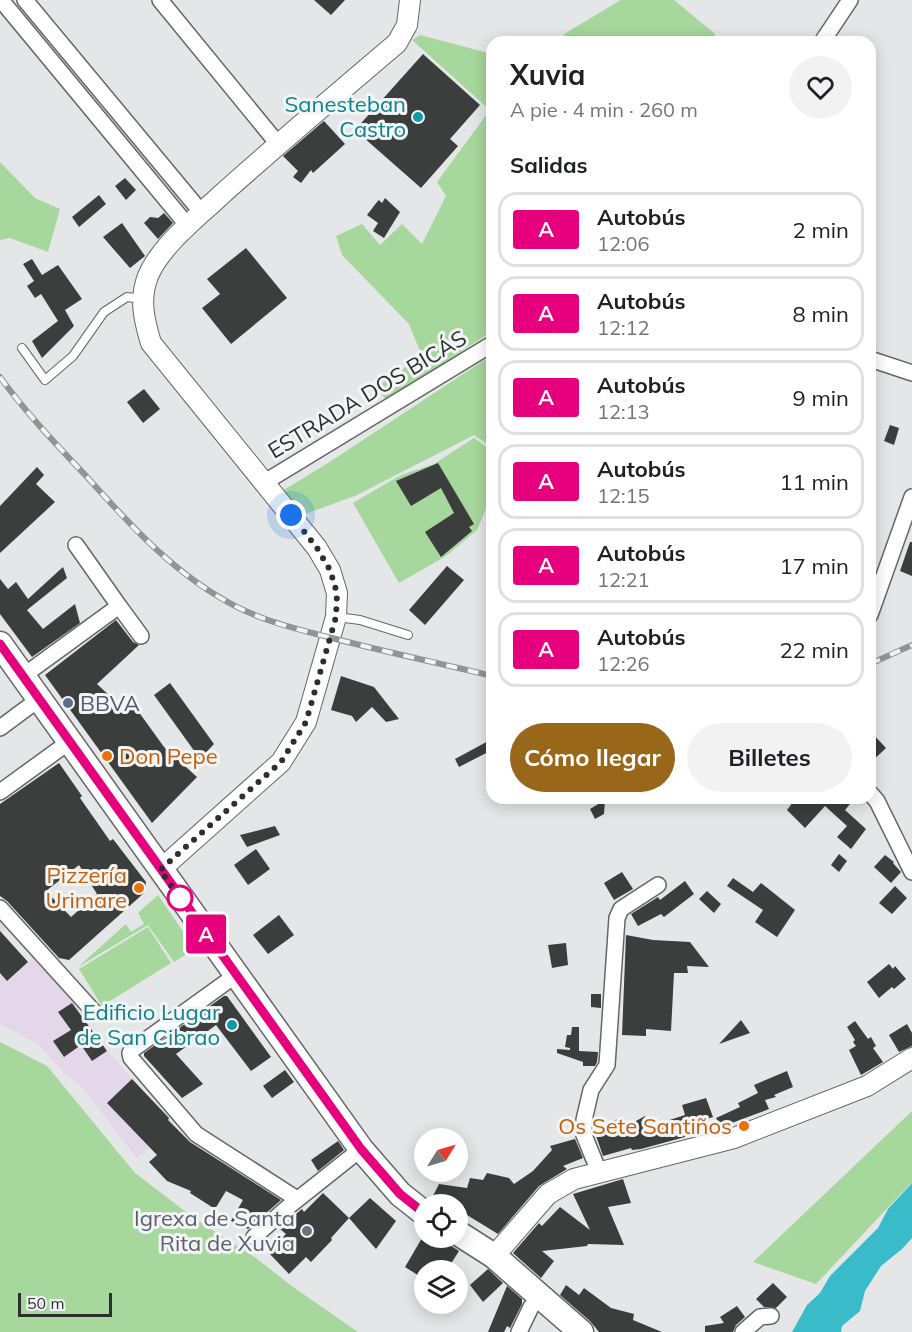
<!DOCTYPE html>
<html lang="es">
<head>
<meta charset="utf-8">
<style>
	:root { --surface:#fff; --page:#f2f2f2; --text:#202124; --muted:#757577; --line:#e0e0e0; --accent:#986719 }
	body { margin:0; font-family:Mulish,sans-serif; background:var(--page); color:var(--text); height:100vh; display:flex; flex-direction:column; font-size:22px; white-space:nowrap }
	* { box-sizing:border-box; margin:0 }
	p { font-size:20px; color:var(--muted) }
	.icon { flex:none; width:33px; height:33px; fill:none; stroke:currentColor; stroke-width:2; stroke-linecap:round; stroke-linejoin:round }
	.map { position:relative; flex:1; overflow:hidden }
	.details { position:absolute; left:486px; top:36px; width:390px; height:768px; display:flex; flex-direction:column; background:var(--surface); border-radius:18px; box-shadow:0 3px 15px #0003 }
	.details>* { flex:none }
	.badge { padding:0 12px; border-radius:4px; font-size:21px; line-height:39px }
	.needle { width:39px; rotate:53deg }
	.controls { position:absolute; left:414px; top:1128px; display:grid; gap:12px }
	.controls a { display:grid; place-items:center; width:54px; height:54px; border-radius:50%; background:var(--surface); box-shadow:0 3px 15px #0003; font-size:30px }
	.scale { position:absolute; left:18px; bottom:15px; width:94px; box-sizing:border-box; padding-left:6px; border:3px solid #2d2e2e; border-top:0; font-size:16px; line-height:21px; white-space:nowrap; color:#2d2e2e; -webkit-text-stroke:4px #f3f4f5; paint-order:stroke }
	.you { position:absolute; width:30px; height:30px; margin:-15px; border:4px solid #fff; border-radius:50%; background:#1a73e8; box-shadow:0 0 0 9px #1a73e833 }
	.map>.badge { position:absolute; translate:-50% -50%; box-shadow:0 0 0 3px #fff }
	h2 { padding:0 24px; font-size:22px; line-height:54px }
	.round { display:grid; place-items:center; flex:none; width:63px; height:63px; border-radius:32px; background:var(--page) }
	.head { display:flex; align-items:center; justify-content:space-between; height:102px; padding:0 24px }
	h1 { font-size:28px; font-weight:700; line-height:45px }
	.button { display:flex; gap:12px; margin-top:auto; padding:12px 24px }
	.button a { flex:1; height:69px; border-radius:36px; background:var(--accent); color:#fff; font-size:24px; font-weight:700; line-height:69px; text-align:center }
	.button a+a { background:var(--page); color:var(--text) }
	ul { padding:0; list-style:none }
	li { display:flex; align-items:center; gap:18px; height:75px; margin:0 12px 9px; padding:0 12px; border:3px solid var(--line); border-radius:18px }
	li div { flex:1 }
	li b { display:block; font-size:22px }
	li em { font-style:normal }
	li .badge { min-width:66px; font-weight:700; text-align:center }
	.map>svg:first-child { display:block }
</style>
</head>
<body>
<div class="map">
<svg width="912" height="1332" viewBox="0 0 912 1332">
	<rect width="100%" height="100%" fill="#e5e6e7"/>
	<path fill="#e5d7ea" d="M0,920L7,927L2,933L28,962L33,957L73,1002L107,1051L174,1124L137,1158L81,1086L66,1075L38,1044L0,1024Z"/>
	<g fill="#a6d79c">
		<path d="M621,0H674L715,34L714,42H565L564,34Z"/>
		<path d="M420,35L492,54V331L387,401L376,387L422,356L409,324L342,255L336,236L362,224L380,245L402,224L422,244L446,196L437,182L490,110L412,40Z"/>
		<path d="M0,162L35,198L60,209L48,252L10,238L0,240Z"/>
		<path d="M492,355V447L474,435L355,496L302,515L282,491L325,465Z"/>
		<path d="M474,438L492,451V494L477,530L446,556L399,583L353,503L401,475L434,464Z"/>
		<path d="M158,895L195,949L174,962L148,925L78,967L126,924L131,932L144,924L138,913Z"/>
		<path d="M148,927L171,963L102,1006L79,969Z"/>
		<path d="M0,1042L47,1066L135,1173L194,1218L256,1258L293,1287L358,1332H0Z"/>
		<path d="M912,1111V1182L816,1284L753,1262Z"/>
	</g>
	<path fill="#3abbca" d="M912,1183V1238L902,1249L881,1266L865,1291L860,1311L842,1326L841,1332H792L807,1305L820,1293L830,1276L878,1228L888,1209Z"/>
	<g fill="#3c3d3d" fill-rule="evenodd">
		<path d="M314,0H345L331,15Z"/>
		<path d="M423,54L480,105L450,139L458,146L421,188L355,130Z"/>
		<path d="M324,121L345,144L313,173L311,170L301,183L293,177L298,171L283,156Z"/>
		<path d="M125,178L136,190L126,200L115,186Z"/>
		<path d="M99,195L106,204L79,227L72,217Z"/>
		<path d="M385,198L400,212L384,238L373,231L378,223L367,215L377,202L379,200L382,203Z"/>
		<path d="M164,213L173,223L158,239L144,223L150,217L158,218Z"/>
		<path d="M122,223L145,256L130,268L103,237Z"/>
		<path d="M246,248L287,298L231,344L202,308L220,294L207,279Z"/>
		<path d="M32,259L42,275L58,265L82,299L65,310L74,326L42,358L32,341L58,321L41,294L35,298L27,286L34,281L23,264Z"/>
		<path d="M144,389L160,409L143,423L127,402Z"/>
		<path d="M890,425L899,428L894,445L884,441Z"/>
		<path d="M438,463L474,524L469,527L472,531L441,557L425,532L454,513L441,488L411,506L396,481Z"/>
		<path d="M37,467L44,475L36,484L55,502L0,553V506Z"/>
		<path d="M910,542H912V576L900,571Z"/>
		<path d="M447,566L464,580L425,625L409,610Z"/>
		<path d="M63,567L67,578L27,610L43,629L75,604L80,623L32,657L0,614V579L8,589L16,582L28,599Z"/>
		<path d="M116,620L133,642L139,645L97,684L127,712L133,704L164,747L197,777L152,823L45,675Z"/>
		<path d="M341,676L374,687L399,719L386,722L372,707L356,722L352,716L331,710Z"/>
		<path d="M170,683L214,744L200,759L154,695Z"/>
		<path d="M870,731L886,748L870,763Z"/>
		<path d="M492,739V750L459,767L455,759Z"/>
		<path d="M59,763L82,796L80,798L110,841L113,839L146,882L144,893L69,960L59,958L7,901L0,896V804ZM79,865L97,894L71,917L46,891Z"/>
		<path d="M796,798H855L845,810L866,829L851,849L837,837L847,826L825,806L805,828L787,810Z"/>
		<path d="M605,800L604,814L595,819L590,809Z"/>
		<path d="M275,826L280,835L247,847L240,835Z"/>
		<path d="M256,849L270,869L248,885L234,865Z"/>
		<path d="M839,854L847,861L839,872L831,865Z"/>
		<path d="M885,855L894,862L893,863L901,872L891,883L874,867Z"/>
		<path d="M622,872L633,889L614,900L604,883Z"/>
		<path d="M733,878L753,892L761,883L795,910L777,937L755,922L763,910L727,886Z"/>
		<path d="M685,881L694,894L664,917L661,914L638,926L631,914L658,897L660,900Z"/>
		<path d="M895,886L907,898L892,914L879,903Z"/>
		<path d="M707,891L721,904L714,913L699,899Z"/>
		<path d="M279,915L294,935L268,954L253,935Z"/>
		<path d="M0,931L28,962L7,981L0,973Z"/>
		<path d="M626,935L653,940L690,942L709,967L687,966L688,973H674L671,1031L646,1029V1036L622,1035Z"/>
		<path d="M566,943L568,965L552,968L548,945Z"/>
		<path d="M889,964L893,969L895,966L906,979L894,989L892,987L879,998L867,982Z"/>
		<path d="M591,994H601V1008L591,1007Z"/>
		<path d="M224,996H227L271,1057L251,1071L216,1025L176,1054L203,1084L182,1098L144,1056V1053Z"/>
		<path d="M72,1003L107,1051L92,1061L81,1045L64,1057L53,1041L71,1030L58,1012Z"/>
		<path d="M741,1020L750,1033L719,1044Z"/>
		<path d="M855,1021L868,1039L871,1037L876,1046L873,1048L883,1062L861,1075L849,1050L856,1046L853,1042L855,1040L847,1027Z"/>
		<path d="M907,1024L912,1033V1046L899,1052L889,1035Z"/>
		<path d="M572,1027H579V1051L598,1052L597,1062L595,1066H583V1062L557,1053V1049L570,1050V1048L565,1047L567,1035H571Z"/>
		<path d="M285,1070L294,1082L272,1098L263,1086Z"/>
		<path d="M787,1071L793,1087L774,1095L776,1097L765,1100L769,1109L721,1127L716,1118L740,1107L738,1103L758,1093L754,1085Z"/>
		<path d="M132,1079L169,1118L168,1120L190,1142L281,1200L248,1229L231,1221L243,1200L226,1191L215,1209L190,1193L191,1191L167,1181L149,1162L157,1155L107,1103Z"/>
		<path d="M706,1098L713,1117L682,1127L685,1137L641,1149L632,1150L631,1148L603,1156L594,1130L618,1119L620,1125L636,1121L645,1116L648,1127L685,1115L682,1105Z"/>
		<path d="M575,1139L583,1158L563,1166L567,1169L539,1186L498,1234L467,1215L464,1220L458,1219V1204H435L431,1200L439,1184L467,1188L470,1178L483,1180L487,1173L509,1178L514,1184L533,1171L552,1150L550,1146Z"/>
		<path d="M338,1141L344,1150L318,1171L311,1160Z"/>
		<path d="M623,1179L631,1203L608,1207L624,1245L588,1244L587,1246L542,1251L554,1261L541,1278L513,1253L539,1223L542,1226L560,1207L590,1230L573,1194Z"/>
		<path d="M323,1193L349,1218L331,1238L332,1240L311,1262L306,1257L289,1274L268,1252L286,1234L279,1228L302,1209L304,1212Z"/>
		<path d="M370,1198L396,1221L376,1249L349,1218Z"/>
		<path d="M422,1238H439L459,1251L447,1270H424V1279L405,1267Z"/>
		<path d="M488,1269L503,1283L483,1302L470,1285Z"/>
		<path d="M773,1283L787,1297L776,1308L764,1307L756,1299Z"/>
		<path d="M566,1285L579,1295L584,1288L611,1308L634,1314L633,1320L662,1332H599L590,1321L560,1295Z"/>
		<path d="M507,1286L522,1299V1304L510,1328L507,1326L504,1332H488Z"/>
		<path d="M737,1306L745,1317L736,1325L733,1332H705V1326L724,1323L720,1317Z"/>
	</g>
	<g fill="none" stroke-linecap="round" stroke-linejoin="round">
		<g stroke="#656667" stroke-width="10">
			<g id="service">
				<path d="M22,348L45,380L73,356L104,312L127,297L142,299"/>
				<path d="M337,617L360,620L408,635"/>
			</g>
		</g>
		<g stroke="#656667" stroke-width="18">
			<g id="minor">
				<path d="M1,0L188,226"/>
				<path d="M25,0L202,213"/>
				<path d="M160,0L278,144"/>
				<path d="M822,42L850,0"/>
				<path d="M870,359L912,373"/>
				<path d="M265,482L492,344"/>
				<path d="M119,606L141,636"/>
				<path d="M870,615L912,497"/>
				<path d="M23,676L119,606L76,545"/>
				<path d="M0,728L39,699"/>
				<path d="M0,792L69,742"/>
				<path d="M870,793L877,801L912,872"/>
				<path d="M0,908L95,1013"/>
				<path d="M236,975L132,1050L130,1053L131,1058L196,1134L297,1199"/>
				<path d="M599,1172L584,1135V1120L591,1090L607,1065L617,918L621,909L658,885"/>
				<path d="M254,1237L288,1207L361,1149"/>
				<path d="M519,1332L531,1307L540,1297"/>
				<path d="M743,1332L760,1317L771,1316"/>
			</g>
		</g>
		<g stroke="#656667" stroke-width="22">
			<g id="tertiary">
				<path d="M160,870L281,762L306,722L336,617L337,593L330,570L317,548L151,343C144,320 139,299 148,276C161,245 197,218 221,195C279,143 338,93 397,43L407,25L410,0"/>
				<path d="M494,1256L548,1194L574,1179L734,1138L867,1086L912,1058"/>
			</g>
		</g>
		<g stroke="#656667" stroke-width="27">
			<g id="primary">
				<path d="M0,644L361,1149L400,1194L424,1213"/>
				<path d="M458,1233L494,1256L581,1332"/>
			</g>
		</g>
		<use href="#service" stroke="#fff" stroke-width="8"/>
		<use href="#minor" stroke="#fff" stroke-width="15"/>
		<use href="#tertiary" stroke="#fff" stroke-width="20"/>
		<use href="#primary" stroke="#fff" stroke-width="24"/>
		<g stroke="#929393" stroke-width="6">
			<g id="rail">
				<path d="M0,377C26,413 57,445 87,477C132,527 176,576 237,607C267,622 300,630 332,638C385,652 439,663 492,676"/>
				<path d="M870,664L912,645"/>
			</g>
		</g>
		<use href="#rail" stroke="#f3f4f5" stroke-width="4" stroke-dasharray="11" stroke-linecap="butt"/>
	</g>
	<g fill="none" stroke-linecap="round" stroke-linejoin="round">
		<g stroke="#fff" stroke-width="14">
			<path id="line" d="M0,644L361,1149L400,1194L424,1213"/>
		</g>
		<use href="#line" stroke="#e6007e" stroke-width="9"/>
		<path stroke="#2d2e2e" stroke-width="6" stroke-dasharray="0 10.8" d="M180,898L185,905L160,870L281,762L306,722L336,617L337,593L330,570L317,548L291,515"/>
	</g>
	<g fill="#0f9aa8" stroke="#f3f4f5" stroke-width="2">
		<circle cx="418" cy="117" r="6"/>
		<circle cx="232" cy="1025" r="6"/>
	</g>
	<circle fill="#5c6f8a" stroke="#f3f4f5" stroke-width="2" cx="68" cy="703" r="6"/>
	<g fill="#e8710a" stroke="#f3f4f5" stroke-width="2">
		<circle cx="107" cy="756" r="6"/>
		<circle cx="139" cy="888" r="6"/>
		<circle cx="744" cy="1126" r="6"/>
	</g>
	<circle fill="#fff" stroke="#e6007e" stroke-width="3" cx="180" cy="898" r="12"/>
	<circle fill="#6b7280" stroke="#f3f4f5" stroke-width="2" cx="307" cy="1231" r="6"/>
	<g text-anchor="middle" stroke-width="6" stroke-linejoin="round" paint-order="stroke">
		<g font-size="22" fill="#0d838f" stroke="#f3f4f5" text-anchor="end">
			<text x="406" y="112">Sanesteban<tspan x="406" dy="25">Castro</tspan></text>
			<text x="220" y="1020">Edificio Lugar<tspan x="220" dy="25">de San Cibrao</tspan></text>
		</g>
		<g font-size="22" fill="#2d2e2e" stroke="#f3f4f5">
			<text transform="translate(367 394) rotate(-31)" y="8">ESTRADA DOS BICÁS</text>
		</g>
		<g font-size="22" fill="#4e5e75" stroke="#f3f4f5" text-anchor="start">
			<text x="80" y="711">BBVA</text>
		</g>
		<g font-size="22" fill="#c56008" stroke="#f3f4f5" text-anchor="end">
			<text x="119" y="764" text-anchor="start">Don Pepe</text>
			<text x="127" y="883">Pizzería<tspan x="127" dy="25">Urimare</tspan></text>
			<text x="732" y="1134">Os Sete Santiños</text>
		</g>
		<g font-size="22" fill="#5b616d" stroke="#f3f4f5" text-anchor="end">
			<text x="295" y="1226">Igrexa de Santa<tspan x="295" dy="25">Rita de Xuvia</tspan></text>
		</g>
	</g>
</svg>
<div class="controls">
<a><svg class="needle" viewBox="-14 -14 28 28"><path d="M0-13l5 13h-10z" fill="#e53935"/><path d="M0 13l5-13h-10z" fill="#757577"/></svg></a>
<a><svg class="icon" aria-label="locate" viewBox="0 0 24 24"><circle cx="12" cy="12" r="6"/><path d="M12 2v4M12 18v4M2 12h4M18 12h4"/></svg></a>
<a><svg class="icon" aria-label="layers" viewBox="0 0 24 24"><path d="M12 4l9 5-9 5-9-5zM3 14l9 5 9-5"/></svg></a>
</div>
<div class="scale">50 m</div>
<div class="you" style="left:291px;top:515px"></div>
<b class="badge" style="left:206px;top:934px;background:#e6007e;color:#fff">A</b>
<section class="details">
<div class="head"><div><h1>Xuvia</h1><p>A pie · 4 min · 260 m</p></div><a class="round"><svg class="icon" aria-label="heart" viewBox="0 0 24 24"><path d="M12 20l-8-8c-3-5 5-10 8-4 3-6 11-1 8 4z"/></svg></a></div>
<h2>Salidas</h2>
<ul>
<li><span class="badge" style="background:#e6007e;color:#fff">A</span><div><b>Autobús</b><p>12:06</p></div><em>2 min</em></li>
<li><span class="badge" style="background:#e6007e;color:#fff">A</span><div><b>Autobús</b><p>12:12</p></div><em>8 min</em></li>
<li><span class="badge" style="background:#e6007e;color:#fff">A</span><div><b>Autobús</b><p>12:13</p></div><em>9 min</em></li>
<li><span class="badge" style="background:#e6007e;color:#fff">A</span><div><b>Autobús</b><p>12:15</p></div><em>11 min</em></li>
<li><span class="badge" style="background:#e6007e;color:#fff">A</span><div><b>Autobús</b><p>12:21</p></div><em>17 min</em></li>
<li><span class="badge" style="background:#e6007e;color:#fff">A</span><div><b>Autobús</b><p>12:26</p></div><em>22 min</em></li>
</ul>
<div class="button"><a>Cómo llegar</a><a>Billetes</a></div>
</section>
</div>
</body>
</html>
